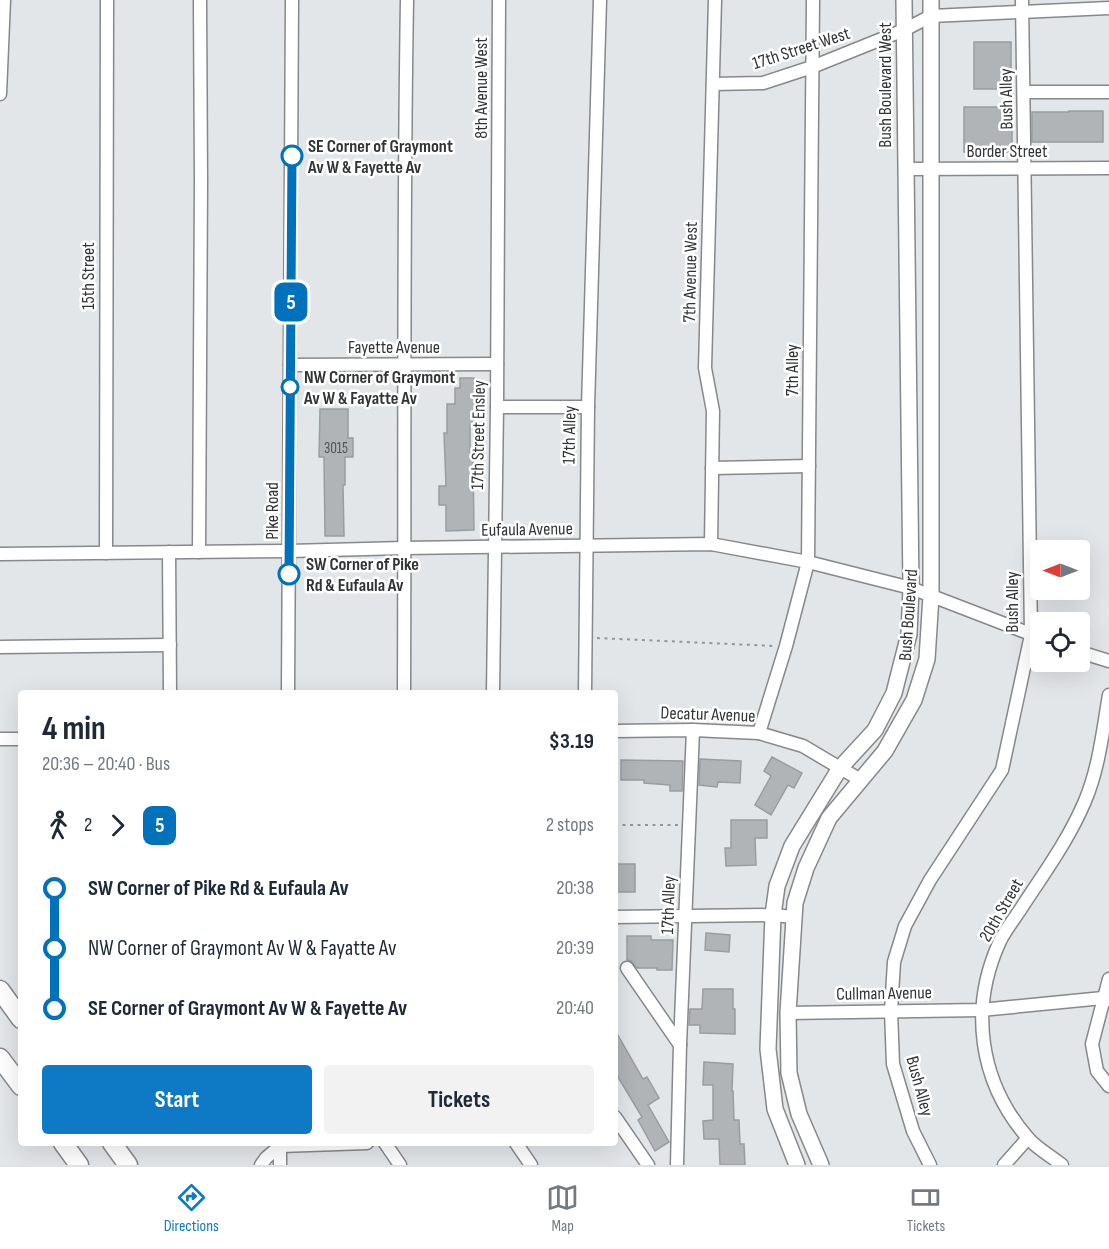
<!DOCTYPE html>
<html lang="en">
<head>
<meta charset="utf-8">
<style>
	:root { --surface:#fff; --page:#f2f2f3; --text:#1f2937; --muted:#747a83; --line:#e0e1e3; --accent:#0e79c4 }
	body { margin:0; font-family:"Sofia Sans Condensed",sans-serif; background:var(--page); color:var(--text); height:100vh; display:flex; flex-direction:column; font-size:22px; white-space:nowrap }
	* { box-sizing:border-box; margin:0 }
	p { font-size:20px; color:var(--muted) }
	.icon { flex:none; width:33px; height:33px; fill:none; stroke:currentColor; stroke-width:2; stroke-linecap:round; stroke-linejoin:round }
	.map { position:relative; flex:1; overflow:hidden }
	.details { position:absolute; left:18px; top:690px; width:600px; height:456px; display:flex; flex-direction:column; background:var(--surface); border-radius:6px; box-shadow:0 6px 24px #0002 }
	.details>* { flex:none }
	.badge { padding:0 12px; border-radius:9px; font-size:21px; line-height:39px }
	.needle { width:39px; rotate:270deg }
	.buttons { position:absolute; left:1030px; top:540px; display:grid; gap:12px }
	.buttons a { display:grid; place-items:center; width:60px; height:60px; border-radius:6px; background:var(--surface); box-shadow:0 6px 24px #0002; font-size:30px }
	.map>.badge { position:absolute; translate:-50% -50%; box-shadow:0 0 0 3px #fff }
	.legs { display:flex; align-items:center; gap:9px; height:66px; padding:0 24px; font-size:20px }
	.legs p { margin-inline-start:auto }
	.head { display:flex; align-items:center; justify-content:space-between; height:102px; padding:0 24px }
	h1 { font-size:33px; font-weight:700; line-height:45px }
	.primary-button { display:flex; gap:12px; margin-top:auto; padding:12px 24px }
	.primary-button a { flex:1; height:69px; border-radius:6px; background:var(--accent); color:#fff; font-size:24px; font-weight:700; line-height:69px; text-align:center }
	.primary-button a+a { background:var(--page); color:var(--text) }
	ul { padding:0 24px; list-style:none }
	li { display:flex; align-items:center; gap:21px; height:60px; font-size:22px }
	li i { display:grid; place-items:center; width:9px; height:100%; margin:0 8px; background:currentColor }
	li i::after { content:''; width:15px; height:15px; margin:-8px; border:4px solid; border-radius:50%; background:var(--surface) }
	li p { margin-inline-start:auto }
	li:first-child i { background:linear-gradient(#0000 50%,currentColor 0) }
	li:last-child i { background:linear-gradient(currentColor 50%,#0000 0) }
	.tabs { display:flex; justify-content:space-around; align-items:center; height:84px; border-top:2px solid var(--line); background:var(--surface); font-size:16px; color:var(--muted) }
	.tabs a { display:grid; justify-items:center; gap:3px }
	.tabs .active { color:var(--accent) }
	.map>svg:first-child { display:block }
</style>
</head>
<body>
<div class="map">
<svg width="1109" height="1165" viewBox="0 0 1109 1165">
	<rect width="100%" height="100%" fill="#e3e6e8"/>
	<g fill="#b1b4b7" stroke="#9a9da0" stroke-width="1.5">
		<rect x="974" y="42" width="37" height="47"/>
		<rect x="964" y="107" width="48" height="45"/>
		<path d="M1069,111H1103V142H1032V112H1069Z"/>
		<path d="M460,378H474L475,425H470V460H473L474,530L446,531V505H439V486H446L444,433H447V404H455V388H460Z"/>
		<path d="M320,409H348V438H353V457H345V485H343L344,536H325L324,457H319Z"/>
		<path d="M772,757L802,773L794,788L788,785L771,815L755,805L771,776L764,771Z"/>
		<path d="M700,759L741,761L740,783L718,782L717,787L699,785Z"/>
		<path d="M621,760L683,761L682,791H670V785L644,783V780H621Z"/>
		<path d="M731,820H767V838H755L756,865L726,866L725,848H731Z"/>
		<rect x="615" y="864" width="20" height="28"/>
		<path d="M706,933L730,935L729,952L705,950Z"/>
		<path d="M627,936H651V940H673L672,970H657V968H637L631,961L627,960Z"/>
		<path d="M703,989H733V1009H735V1034L700,1033V1025H689L690,1009H702Z"/>
		<path d="M615,1030L643,1079L647,1077L659,1098L648,1105L669,1142L655,1151L638,1120L642,1117L615,1072Z"/>
		<path d="M704,1062L733,1064L732,1091H733L734,1120H739L740,1144H744L745,1165H720L719,1139H704L703,1121L713,1120V1085H703Z"/>
	</g>
	<g fill="none" stroke-linecap="round" stroke-linejoin="round">
		<g stroke="#86888b" stroke-width="15">
			<g id="minor">
				<path d="M713,84L763,83L812,67L904,30L931,16L1109,8"/>
				<path d="M1024,92H1109"/>
				<path d="M0,94L4,0"/>
				<path d="M905,169L1109,168"/>
				<path d="M290,365L497,364"/>
				<path d="M497,407H588"/>
				<path d="M712,468L809,466"/>
				<path d="M711,544L713,411L705,368L715,0"/>
				<path d="M169,552L170,693"/>
				<path d="M199,552L201,181L200,0"/>
				<path d="M106,553L107,0"/>
				<path d="M0,554L289,551L404,548L711,544L808,562L911,588L1041,638"/>
				<path d="M0,647L170,645"/>
				<path d="M1080,652L1109,661"/>
				<path d="M288,693L292,0"/>
				<path d="M404,693C405,462 403,231 407,0"/>
				<path d="M493,693L497,407L499,0"/>
				<path d="M585,693L588,407L600,0"/>
				<path d="M615,731L693,730L759,733L803,746L840,768L861,780"/>
				<path d="M759,733L786,646L808,562L813,0"/>
				<path d="M0,739H21"/>
				<path d="M615,917L773,915L794,917"/>
				<path d="M627,968L680,1045L677,1165"/>
				<path d="M1109,979L1092,1044L1097,1071L1109,1086"/>
				<path d="M788,1013L981,1010L1103,998L1109,1000"/>
				<path d="M680,1045L693,730"/>
				<path d="M615,1117L648,1165"/>
				<path d="M385,1143L400,1165"/>
				<path d="M516,1143L531,1165"/>
				<path d="M261,1165L266,1158L280,1146L367,1143"/>
				<path d="M280,1165V1143"/>
				<path d="M930,1165L913,1131L893,1064L891,1011L894,962L905,926L930,880L1002,770L1031,635L1022,0"/>
				<path d="M1004,1165L1028,1138"/>
				<path d="M1062,1165C1051,1156 1036,1148 1027,1137C979,1081 969,1008 1000,941C1006,929 1015,918 1022,907C1045,872 1069,839 1085,801C1099,768 1103,730 1109,695"/>
			</g>
		</g>
		<g stroke="#86888b" stroke-width="18">
			<g id="major">
				<path d="M797,1165L775,1109L768,1049L773,915L777,886L792,846L840,768L875,730L894,693L909,634L911,588L904,0"/>
				<path d="M821,1165L799,1114L789,1073L788,1013L795,903L806,868L829,818L885,751L914,700L927,659L931,596V0"/>
			</g>
		</g>
		<g stroke="#86888b" stroke-width="21">
			<g id="highway">
				<path d="M0,990L21,1019"/>
				<path d="M0,1058L21,1086"/>
				<path d="M63,1143L79,1165"/>
				<path d="M112,1143L128,1165"/>
			</g>
		</g>
		<g stroke="#939697" stroke-width="2" stroke-dasharray="3 4.5" stroke-linecap="butt">
			<path d="M597,638L775,646"/>
			<path d="M615,825H678"/>
		</g>
		<use href="#minor" stroke="#fff" stroke-width="12"/>
		<use href="#major" stroke="#fff" stroke-width="15"/>
		<use href="#highway" stroke="#fff" stroke-width="18"/>
	</g>
	<g fill="none" stroke-linecap="round" stroke-linejoin="round">
		<g stroke="#fff" stroke-width="14">
			<path id="line-1" d="M289,574L292,156"/>
		</g>
		<use href="#line-1" stroke="#0072bc" stroke-width="9"/>
	</g>
	<g fill="#fff" stroke="#0072bc" stroke-width="3">
		<circle cx="292" cy="156" r="10"/>
		<circle cx="290" cy="387" r="8"/>
		<circle cx="289" cy="574" r="10"/>
	</g>
	<g text-anchor="middle" stroke-width="5" stroke-linejoin="round" paint-order="stroke">
		<g font-size="15" fill="#525456">
			<text x="336" y="453">3015</text>
		</g>
		<g font-size="18" fill="#333435" stroke="#fff">
			<text transform="translate(801 48) rotate(-18)" y="6">17th Street West</text>
			<text transform="translate(885 85) rotate(-90)" y="6">Bush Boulevard West</text>
			<text transform="translate(481 88) rotate(-90)" y="6">8th Avenue West</text>
			<text transform="translate(1006 99) rotate(-91)" y="6">Bush Alley</text>
			<text x="1007" y="157">Border Street</text>
			<text transform="translate(690 272) rotate(-89)" y="6">7th Avenue West</text>
			<text transform="translate(88 276) rotate(-90)" y="6">15th Street</text>
			<text x="394" y="353">Fayette Avenue</text>
			<text transform="translate(792 370) rotate(-90)" y="6">7th Alley</text>
			<text transform="translate(478 435) rotate(-89)" y="6">17th Street Ensley</text>
			<text transform="translate(569 435) rotate(-89)" y="6">17th Alley</text>
			<text transform="translate(272 511) rotate(-90)" y="6">Pike Road</text>
			<text transform="translate(527 529) rotate(-1)" y="6">Eufaula Avenue</text>
			<text transform="translate(1012 602) rotate(-90)" y="6">Bush Alley</text>
			<text transform="translate(908 615) rotate(-86)" y="6">Bush Boulevard</text>
			<text transform="translate(708 714) rotate(2)" y="6">Decatur Avenue</text>
			<text transform="translate(668 905) rotate(-88)" y="6">17th Alley</text>
			<text transform="translate(1001 910) rotate(-60)" y="6">20th Street</text>
			<text transform="translate(884 993) rotate(-1)" y="6">Cullman Avenue</text>
			<text transform="translate(920 1086) rotate(75)" y="6">Bush Alley</text>
		</g>
		<g font-size="18" font-weight="bold" fill="#333435" stroke="#fff" text-anchor="start">
			<text x="308" y="152">SE Corner of Graymont<tspan x="308" dy="21">Av W &amp; Fayette Av</tspan></text>
			<text x="304" y="383">NW Corner of Graymont<tspan x="304" dy="21">Av W &amp; Fayatte Av</tspan></text>
			<text x="306" y="570">SW Corner of Pike<tspan x="306" dy="21">Rd &amp; Eufaula Av</tspan></text>
		</g>
	</g>
</svg>
<div class="buttons">
<a><svg class="needle" viewBox="-14 -14 28 28"><path d="M0-13l5 13h-10z" fill="#e53935"/><path d="M0 13l5-13h-10z" fill="#747a83"/></svg></a>
<a><svg class="icon" aria-label="locate" viewBox="0 0 24 24"><circle cx="12" cy="12" r="6"/><path d="M12 2v4M12 18v4M2 12h4M18 12h4"/></svg></a>
</div>
<b class="badge" style="left:291px;top:302px;background:#0072bc;color:#fff">5</b>
<section class="details">
<div class="head"><div><h1>4 min</h1><p>20:36 – 20:40 · Bus</p></div><b>$3.19</b></div>
<div class="legs"><svg class="icon" aria-label="walk" viewBox="0 0 24 24"><circle cx="13" cy="4" r="2"/><path d="M13 8l-2 6 4 7M11 14l-3 7M7 12l3-4h3l4 4"/></svg>2<svg class="icon" aria-label="forward" viewBox="0 0 24 24"><path d="M9 5l7 7-7 7"/></svg><b class="badge" style="background:#0072bc;color:#fff">5</b><p>2 stops</p></div>
<ul>
<li><i style="color:#0072bc"></i><b>SW Corner of Pike Rd &amp; Eufaula Av</b><p>20:38</p></li>
<li><i style="color:#0072bc"></i><span>NW Corner of Graymont Av W &amp; Fayatte Av</span><p>20:39</p></li>
<li><i style="color:#0072bc"></i><b>SE Corner of Graymont Av W &amp; Fayette Av</b><p>20:40</p></li>
</ul>
<div class="primary-button"><a>Start</a><a>Tickets</a></div>
</section>
</div>
<nav class="tabs">
<a class="active"><svg class="icon" aria-label="directions" viewBox="0 0 24 24"><path d="M12 3l9 9-9 9-9-9zM9 14v-3h6M13 9l2 2-2 2"/></svg>Directions</a>
<a><svg class="icon" aria-label="map" viewBox="0 0 24 24"><path d="M3 6l6-2 6 2 6-2v14l-6 2-6-2-6 2zM9 4v14M15 6v14"/></svg>Map</a>
<a><svg class="icon" aria-label="tickets" viewBox="0 0 24 24"><path d="M3 7h18v10H3zM15 7v10"/></svg>Tickets</a>
</nav>
</body>
</html>
